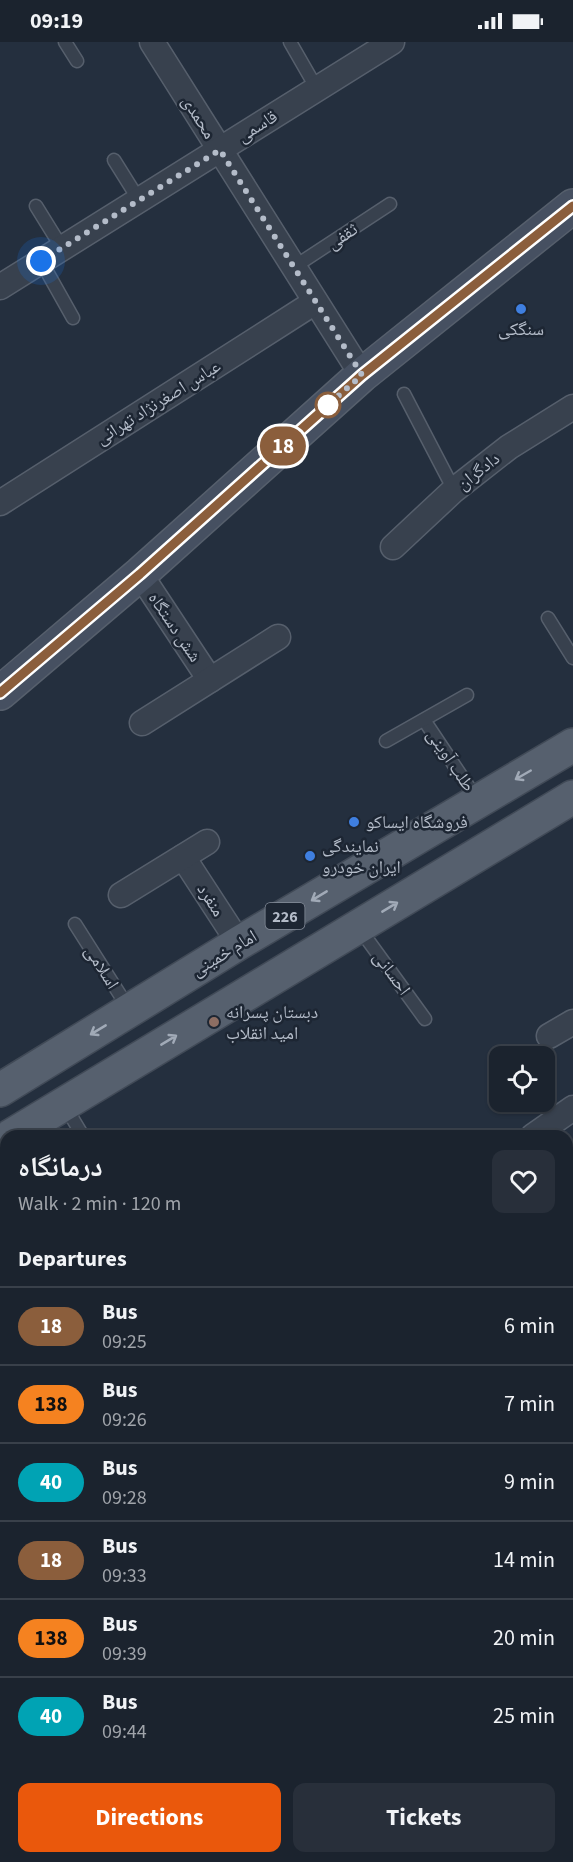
<!DOCTYPE html>
<html lang="en">
<head>
<meta charset="utf-8">
<style>
	:root { --surface:#1b232e; --page:#282f3a; --text:#f1f3f6; --muted:#a0a4aa; --line:#39404a; --accent:#ea580c }
	body { margin:0; font-family:"Source Sans 3","Noto Naskh Arabic",sans-serif; background:var(--page); color:var(--text); height:100vh; display:flex; flex-direction:column; font-size:22px; white-space:nowrap }
	* { box-sizing:border-box; margin:0 }
	p { font-size:20px; color:var(--muted) }
	.icon { flex:none; width:33px; height:33px; fill:none; stroke:currentColor; stroke-width:2; stroke-linecap:round; stroke-linejoin:round }
	.map { position:relative; flex:1; overflow:hidden }
	.sheet { position:absolute; left:0px; top:1088px; width:573px; height:734px; display:flex; flex-direction:column; background:var(--surface); border-radius:18px 18px 0 0; box-shadow:0 2px 4px #0004,0 0 0 2px var(--line) }
	.sheet>* { flex:none }
	.badge { padding:0 12px; border-radius:20px; font-size:21px; line-height:39px }
	.buttons { position:absolute; left:489px; top:1004px; display:grid; gap:12px }
	.buttons a { display:grid; place-items:center; width:66px; height:66px; border-radius:12px; background:var(--surface); box-shadow:0 2px 4px #0004,0 0 0 2px var(--line); font-size:30px }
	.you { position:absolute; width:30px; height:30px; margin:-15px; border:4px solid #fff; border-radius:50%; background:#1a73e8; box-shadow:0 0 0 9px #1a73e833 }
	.map>.badge { position:absolute; translate:-50% -50%; box-shadow:0 0 0 3px #fff }
	h2 { padding:0 18px; font-size:22px; line-height:54px }
	.round { display:grid; place-items:center; flex:none; width:63px; height:63px; border-radius:12px; background:var(--page) }
	.summary { display:flex; align-items:center; justify-content:space-between; height:102px; padding:0 18px }
	h1 { font-size:28px; font-weight:700; line-height:45px }
	.primary-button { display:flex; gap:12px; margin-top:auto; padding:12px 18px }
	.primary-button a { flex:1; height:69px; border-radius:12px; background:var(--accent); color:#fff; font-size:24px; font-weight:700; line-height:69px; text-align:center }
	.primary-button a+a { background:var(--page); color:var(--text) }
	ul { padding:0; list-style:none }
	li { display:flex; align-items:center; gap:18px; height:78px; padding:0 18px; border-top:2px solid var(--line) }
	li div { flex:1 }
	li b { display:block; font-size:22px }
	li em { font-style:normal }
	li .badge { min-width:66px; font-weight:700; text-align:center }
	.status { display:flex; justify-content:space-between; align-items:center; height:42px; padding:0 30px; background:var(--surface); direction:ltr }
	.status svg { height:16px; fill:currentColor }
	.map>svg:first-child { display:block }
</style>
</head>
<body>
<div class="status"><b>09:19</b><svg viewBox="0 0 49 12"><path d="M0 12V9h3v3zM5 12V6h3v6zM10 12V3h3v9zM15 12V0h3v12zM26 1h20v11H26zM47 4h2v5h-2z"/></svg></div>
<div class="map">
<svg width="573" height="1820" viewBox="0 0 573 1820">
	<rect width="100%" height="100%" fill="#242f3e"/>
	<g fill="none" stroke-linecap="round" stroke-linejoin="round">
		<g stroke="#565f6c" stroke-width="15">
			<g id="lane">
				<path d="M65,0L77,19"/>
				<path d="M290,0L317,47"/>
				<path d="M114,118L139,158"/>
				<path d="M36,164L62,206"/>
				<path d="M41,219L73,276"/>
				<path d="M294,225L390,162"/>
				<path d="M404,352L454,448"/>
				<path d="M548,576L573,616"/>
				<path d="M424,678L478,759"/>
				<path d="M386,699L467,653"/>
				<path d="M75,882L129,967"/>
				<path d="M359,886L425,977"/>
				<path d="M65,1064L83,1094"/>
			</g>
		</g>
		<g stroke="#565f6c" stroke-width="27">
			<g id="street">
				<path d="M152,0L362,333"/>
				<path d="M0,245L392,0"/>
				<path d="M0,461L315,260"/>
				<path d="M393,505L454,448L509,405L573,365"/>
				<path d="M140,532L210,638"/>
				<path d="M142,681L278,595"/>
				<path d="M183,815L239,901"/>
				<path d="M121,853L207,800"/>
				<path d="M549,994L573,980"/>
				<path d="M533,1094L573,1066"/>
				<path d="M567,1174L573,1170"/>
				<path d="M567,1365L573,1361"/>
				<path d="M0,1400L6,1397"/>
				<path d="M0,1603L6,1599"/>
				<path d="M567,1609L573,1605"/>
				<path d="M567,1805L573,1801"/>
				<path d="M15,1820L23,1815"/>
				<path d="M267,1820L275,1815"/>
				<path d="M544,1820L552,1815"/>
			</g>
		</g>
		<g stroke="#565f6c" stroke-width="36">
			<g id="secondary">
				<path d="M0,651L140,532L362,333L573,164"/>
				<path d="M0,1246L6,1255"/>
				<path d="M363,1815L366,1820"/>
			</g>
		</g>
		<g stroke="#414a57" stroke-width="36">
			<g id="primary">
				<path d="M0,1048L239,901L573,703"/>
				<path d="M11,1094L573,755"/>
			</g>
		</g>
		<use href="#lane" stroke="#38414e" stroke-width="12"/>
		<use href="#street" stroke="#38414e" stroke-width="24"/>
		<use href="#secondary" stroke="#465061" stroke-width="33"/>
		<use href="#primary" stroke="#56606e" stroke-width="33"/>
	</g>
	<defs><path id="oneway-shaft" d="M-6 0H5M1.5-3L5.5 0L1.5 3" fill="none" stroke-width="1.6" stroke-linecap="round" stroke-linejoin="round" transform="scale(1.5)"/></defs>
	<g stroke="#a1aab7">
		<use href="#oneway-shaft" transform="translate(523 733) rotate(150)"/>
		<use href="#oneway-shaft" transform="translate(319 854) rotate(149)"/>
		<use href="#oneway-shaft" transform="translate(390 865) rotate(-31)"/>
		<use href="#oneway-shaft" transform="translate(98 988) rotate(149)"/>
		<use href="#oneway-shaft" transform="translate(169 998) rotate(-31)"/>
	</g>
	<g fill="none" stroke-linecap="round" stroke-linejoin="round">
		<g stroke="#fff" stroke-width="14">
			<path id="line" d="M0,651L140,532L362,333L573,164"/>
		</g>
		<use href="#line" stroke="#8b5e3c" stroke-width="9"/>
		<path stroke="#b4bcc9" stroke-width="6" stroke-dasharray="0 10.8" d="M41,219L220,108L362,333L328,363"/>
	</g>
	<g fill="#3f7fe0" stroke="#1d2633" stroke-width="2">
		<circle cx="521" cy="267" r="6"/>
		<circle cx="354" cy="780" r="6"/>
		<circle cx="310" cy="814" r="6"/>
	</g>
	<circle fill="#fff" stroke="#8b5e3c" stroke-width="3" cx="328" cy="363" r="12"/>
	<circle fill="#8d6e63" stroke="#1d2633" stroke-width="2" cx="214" cy="980" r="6"/>
	<g text-anchor="middle" stroke-width="5" stroke-linejoin="round" paint-order="stroke">
		<rect fill="#1d2633" stroke="#878f9c" stroke-width="1.5" x="265.5" y="861" width="39" height="26" rx="4.5"/>
		<g font-size="16" font-weight="bold" fill="#b4bcc9">
			<text x="285" y="880">226</text>
		</g>
		<g font-size="18" fill="#b4bcc9" stroke="#1d2633">
			<text transform="translate(199 75) rotate(58)" y="6">محمدی</text>
			<text transform="translate(257 84) rotate(-32)" y="6">قاسمی</text>
			<text transform="translate(342 194) rotate(-33)" y="6">ثقفی</text>
			<text transform="translate(158 360) rotate(-32)" y="6">عباس اصغرنژاد تهرانی</text>
			<text transform="translate(478 429) rotate(-38)" y="6">دادگران</text>
			<text transform="translate(175 585) rotate(56)" y="6">شش دستگاه</text>
			<text transform="translate(451 718) rotate(56)" y="6">طلب آوینی</text>
			<text transform="translate(211 858) rotate(57)" y="6">منفرد</text>
			<text transform="translate(224 911) rotate(-31)" y="6">امام خمینی</text>
			<text transform="translate(102 925) rotate(58)" y="6">اسلامی</text>
			<text transform="translate(392 931) rotate(54)" y="6">احسانی</text>
		</g>
		<g font-size="18" fill="#b4bcc9" stroke="#1d2633" text-anchor="start">
			<text x="521" y="293" text-anchor="middle">سنگکی</text>
			<text x="366" y="786">فروشگاه ایساکو</text>
			<text x="322" y="810">نمایندگی<tspan x="322" dy="21">ایران خودرو</tspan></text>
			<text x="226" y="976">دبستان پسرانه<tspan x="226" dy="21">امید انقلاب</tspan></text>
		</g>
	</g>
</svg>
<div class="buttons">
<a><svg class="icon" aria-label="locate" viewBox="0 0 24 24"><circle cx="12" cy="12" r="6"/><path d="M12 2v4M12 18v4M2 12h4M18 12h4"/></svg></a>
</div>
<div class="you" style="left:41px;top:219px"></div>
<b class="badge" style="left:283px;top:404px;background:#8b5e3c;color:#fff">18</b>
<section class="sheet">
<div class="summary"><div><h1>درمانگاه</h1><p>Walk · 2 min · 120 m</p></div><a class="round"><svg class="icon" aria-label="heart" viewBox="0 0 24 24"><path d="M12 20l-8-8c-3-5 5-10 8-4 3-6 11-1 8 4z"/></svg></a></div>
<h2>Departures</h2>
<ul>
<li><span class="badge" style="background:#8b5e3c;color:#fff">18</span><div><b>Bus</b><p>09:25</p></div><em>6 min</em></li>
<li><span class="badge" style="background:#f58220;color:#111">138</span><div><b>Bus</b><p>09:26</p></div><em>7 min</em></li>
<li><span class="badge" style="background:#00a3b4;color:#fff">40</span><div><b>Bus</b><p>09:28</p></div><em>9 min</em></li>
<li><span class="badge" style="background:#8b5e3c;color:#fff">18</span><div><b>Bus</b><p>09:33</p></div><em>14 min</em></li>
<li><span class="badge" style="background:#f58220;color:#111">138</span><div><b>Bus</b><p>09:39</p></div><em>20 min</em></li>
<li><span class="badge" style="background:#00a3b4;color:#fff">40</span><div><b>Bus</b><p>09:44</p></div><em>25 min</em></li>
</ul>
<div class="primary-button"><a>Directions</a><a>Tickets</a></div>
</section>
</div>
</body>
</html>
